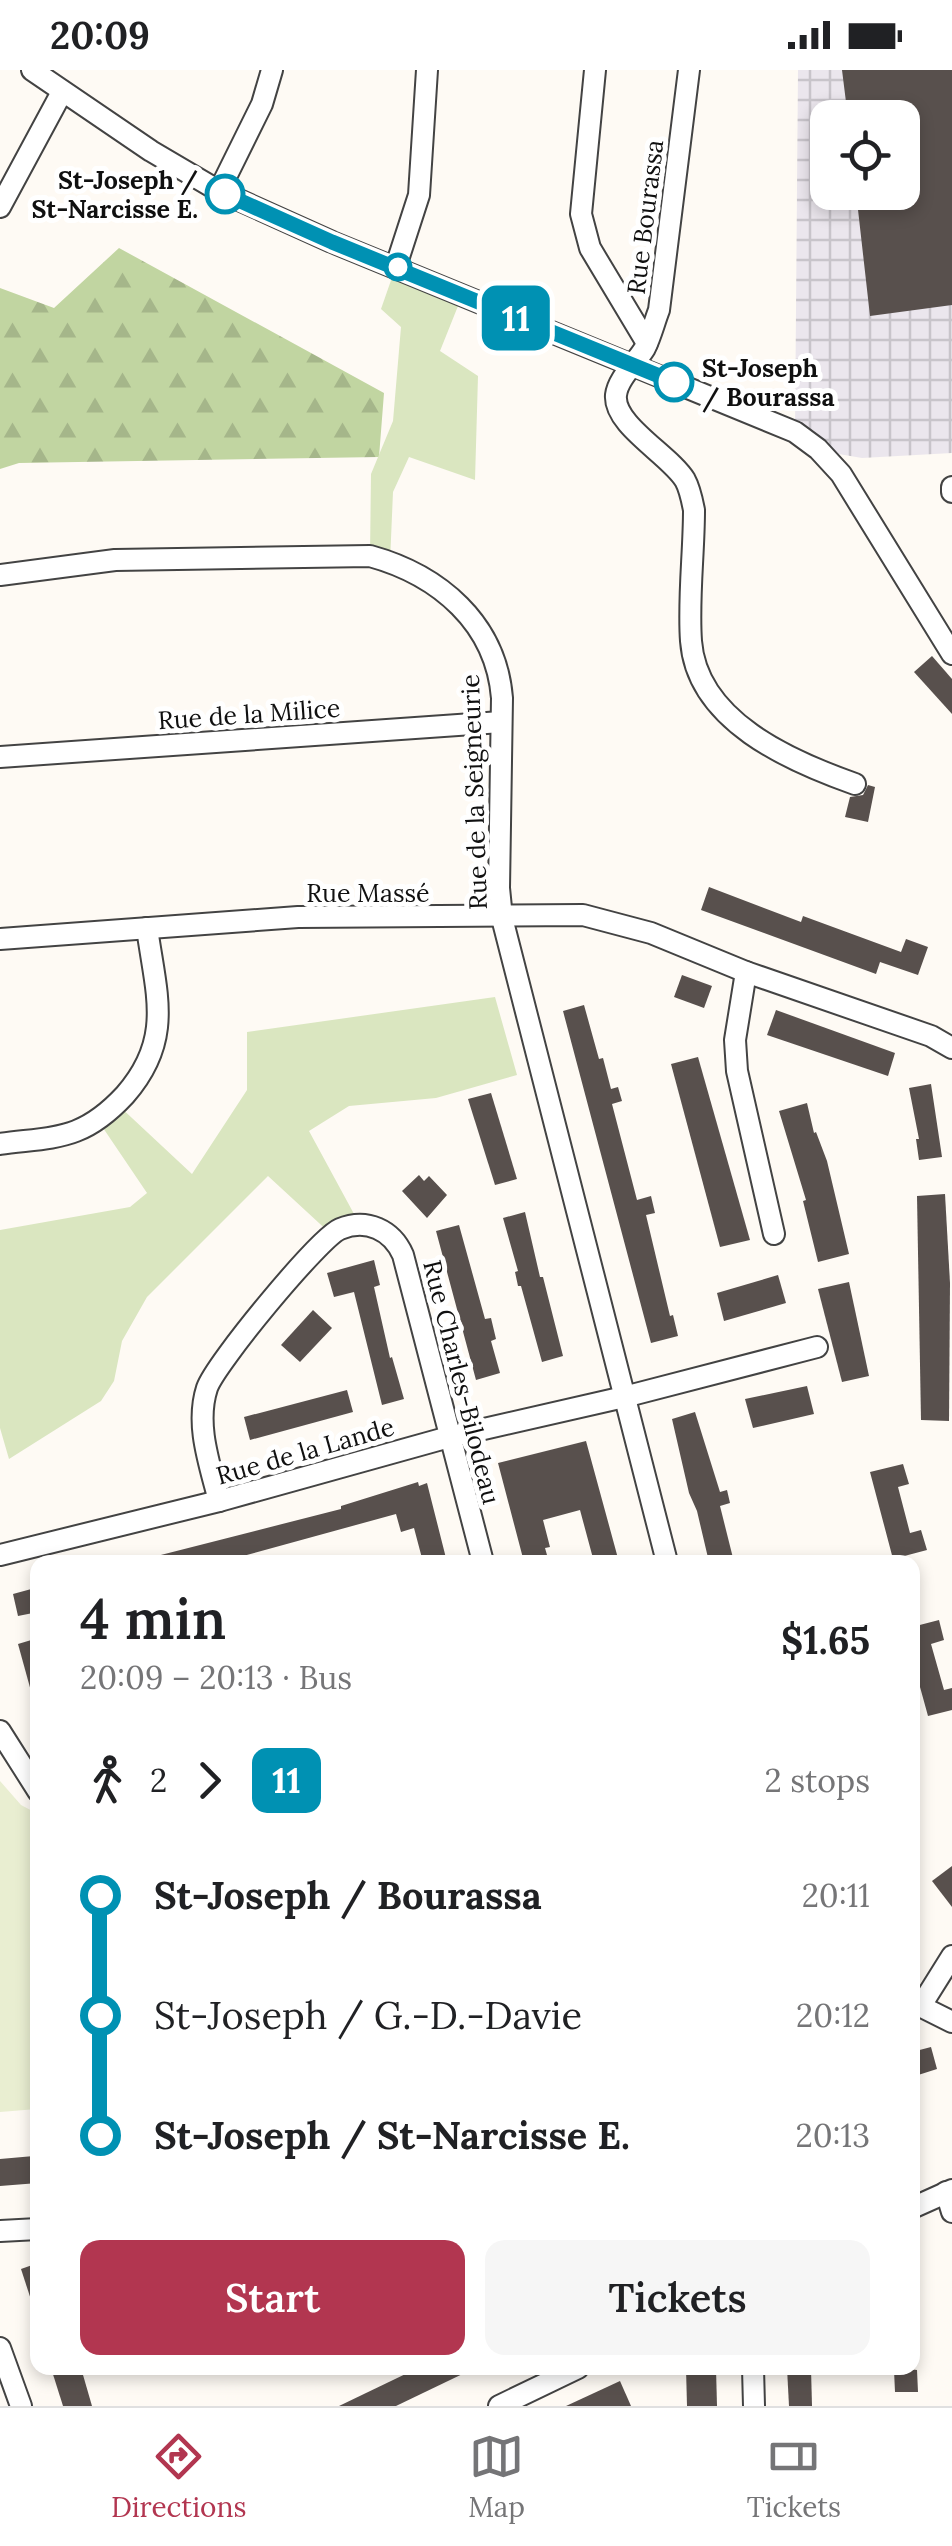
<!DOCTYPE html>
<html lang="en">
<head>
<meta charset="utf-8">
<style>
	:root { --surface:#fff; --page:#f6f6f6; --text:#202124; --muted:#757577; --line:#e0e0e0; --accent:#b23650 }
	body { margin:0; font-family:Lora,serif; background:var(--page); color:var(--text); height:100vh; display:flex; flex-direction:column; font-size:38px; white-space:nowrap }
	* { box-sizing:border-box; margin:0 }
	p { font-size:32px; color:var(--muted) }
	.icon { flex:none; width:55px; height:55px; fill:none; stroke:currentColor; stroke-width:2; stroke-linecap:round; stroke-linejoin:round }
	.map { position:relative; flex:1; overflow:hidden }
	.details { position:absolute; left:30px; top:1485px; width:890px; height:820px; display:flex; flex-direction:column; background:var(--surface); border-radius:20px; box-shadow:0 5px 15px #0003 }
	.details>* { flex:none }
	.badge { padding:0 20px; border-radius:15px; font-size:35px; line-height:65px }
	.fabs { position:absolute; left:810px; top:30px; display:grid; gap:20px }
	.fabs a { display:grid; place-items:center; width:110px; height:110px; border-radius:20px; background:var(--surface); box-shadow:0 5px 15px #0003; font-size:50px }
	.map>.badge { position:absolute; translate:-50% -50%; box-shadow:0 0 0 5px #fff }
	.legs { display:flex; align-items:center; gap:15px; height:110px; padding:0 50px; font-size:32px }
	.legs p { margin-inline-start:auto }
	.headline { display:flex; align-items:center; justify-content:space-between; height:170px; padding:0 50px }
	h1 { font-size:55px; font-weight:600; line-height:75px }
	.cta { display:flex; gap:20px; margin-top:auto; padding:20px 50px }
	.cta a { flex:1; height:115px; border-radius:20px; background:var(--accent); color:#fff; font-size:40px; font-weight:600; line-height:115px; text-align:center }
	.cta a+a { background:var(--page); color:var(--text) }
	ul { padding:0 50px; list-style:none }
	li { display:flex; align-items:center; gap:35px; height:120px; font-size:38px }
	li i { display:grid; place-items:center; width:15px; height:100%; margin:0 12px; background:currentColor }
	li i::after { content:''; width:25px; height:25px; margin:-12px; border:8px solid; border-radius:50%; background:var(--surface) }
	li p { margin-inline-start:auto }
	li:first-child i { background:linear-gradient(#0000 50%,currentColor 0) }
	li:last-child i { background:linear-gradient(currentColor 50%,#0000 0) }
	.status { display:flex; justify-content:space-between; align-items:center; height:70px; padding:0 50px; background:var(--surface); direction:ltr }
	.status svg { height:28px; fill:currentColor }
	.tab-bar { display:flex; justify-content:space-around; align-items:center; height:140px; border-top:2px solid var(--line); background:var(--surface); font-size:28px; color:var(--muted) }
	.tab-bar a { display:grid; justify-items:center; gap:5px }
	.tab-bar .selected { color:var(--accent) }
	.map>svg:first-child { display:block }
</style>
</head>
<body>
<div class="status"><b>20:09</b><svg viewBox="0 0 49 12"><path d="M0 12V9h3v3zM5 12V6h3v6zM10 12V3h3v9zM15 12V0h3v12zM26 1h20v11H26zM47 4h2v5h-2z"/></svg></div>
<div class="map">
<svg width="952" height="2336" viewBox="0 0 952 2336">
	<defs>
		<pattern id="industrial-grid" width="8" height="8" patternUnits="userSpaceOnUse" patternTransform="scale(2.5)"><rect width="8" height="8" fill="#ebe6ed"/><path d="M0 4h8M4 0v8" fill="none" stroke="#c8c4ca"/></pattern>
		<pattern id="forest-firs" width="22" height="20" patternUnits="userSpaceOnUse" patternTransform="scale(2.5)"><rect width="22" height="20" fill="#c1d5a1"/><path d="M5 1l3.5 6h-7zM16 11l3.5 6h-7z" fill="#a5b68a"/></pattern>
	</defs>
	<rect width="100%" height="100%" fill="#fefaf4"/>
	<path fill="url(#industrial-grid)" fill-rule="evenodd" d="M798,0H952V383L862,388L827,382L795,362ZM828,48H902V122H828Z"/>
	<path fill="url(#forest-firs)" d="M119,178L384,323L379,387L19,393L0,399V218L54,238Z"/>
	<g fill="#dae6c0">
		<path d="M396,196L462,226L440,281L478,306L475,410L409,387L393,422L390,492L370,486L371,404L393,351L401,257L381,239Z"/>
		<path d="M495,927L517,1005L436,1028L349,1036L309,1061L360,1155L332,1165L268,1106L147,1227L122,1271L114,1311L101,1331L9,1389L0,1358V1160L130,1137L147,1123L97,1049L117,1034L192,1104L247,1020V962Z"/>
	</g>
	<path fill="#e9eed1" d="M0,1711L21,1735L38,1744L37,2039L0,2042Z"/>
	<g fill="#58504d">
		<path d="M842,0H952V235L870,246L856,122H902V48H848Z"/>
		<path d="M932,586L952,609V644L914,602Z"/>
		<path d="M868,715L875,717L868,752L845,747L850,727L863,725Z"/>
		<path d="M709,817L801,852L803,846L901,882L906,869L928,877L918,905L880,892L876,904L701,840Z"/>
		<path d="M682,905L712,916L704,938L674,927Z"/>
		<path d="M584,935L599,989L603,988L611,1019L618,1017L622,1031L612,1034L637,1130L651,1126L655,1143L646,1145L670,1246L673,1245L678,1266L651,1273L563,941Z"/>
		<path d="M776,940L895,983L888,1006L767,965Z"/>
		<path d="M698,987L750,1170L720,1177L671,994Z"/>
		<path d="M931,1014L942,1087L919,1090L916,1069H919L909,1018Z"/>
		<path d="M491,1023L517,1109L495,1115L468,1029Z"/>
		<path d="M807,1033L814,1063L816,1062L827,1091L849,1184L818,1192L803,1131L806,1130L779,1041Z"/>
		<path d="M419,1105L424,1111L429,1106L447,1125L427,1148L402,1121Z"/>
		<path d="M945,1124L950,1213L949,1351L921,1350L917,1126Z"/>
		<path d="M525,1142L540,1207H543L563,1286L542,1292L521,1216H518L515,1202L518,1201L503,1148Z"/>
		<path d="M459,1155L485,1249L491,1248L496,1269L491,1271L500,1303L476,1310L436,1161Z"/>
		<path d="M374,1190L380,1215L374,1217L390,1288L392,1287L404,1329L382,1335L354,1222L334,1227L327,1203Z"/>
		<path d="M778,1205L786,1233L724,1251L717,1223Z"/>
		<path d="M849,1212L869,1306L842,1312L818,1219Z"/>
		<path d="M313,1240L332,1258L300,1292L281,1275Z"/>
		<path d="M807,1316L814,1344L753,1358L745,1329Z"/>
		<path d="M347,1320L353,1342L250,1370L244,1347Z"/>
		<path d="M695,1342L720,1422L727,1420L730,1433L720,1436L734,1492H709L697,1441L689,1423L672,1349Z"/>
		<path d="M586,1371L619,1492H594L580,1440L543,1450L550,1477L545,1478L549,1492H524L498,1393Z"/>
		<path d="M903,1394L909,1414L898,1417L910,1463L921,1460L927,1480L893,1489L870,1402Z"/>
		<path d="M418,1412L419,1416L427,1413L447,1492H423L414,1458L401,1462L396,1444L221,1492H150L149,1488L341,1439V1436Z"/>
		<path d="M35,1518L38,1542L18,1546L13,1524Z"/>
		<path d="M939,1550L944,1570L931,1574L944,1620L952,1618V1640L928,1646L912,1588V1557Z"/>
		<path d="M38,1568V1632H34L18,1574Z"/>
		<path d="M952,1796V1837L932,1811Z"/>
		<path d="M931,1977L937,1999L915,2006L912,1982Z"/>
		<path d="M34,2086L38,2113L0,2116V2089Z"/>
		<path d="M38,2193V2242H35L21,2199Z"/>
		<path d="M51,2298H81L92,2336H63Z"/>
		<path d="M418,2298H475L396,2336H339Z"/>
		<path d="M686,2298H716L717,2336H687Z"/>
		<path d="M787,2298H811L812,2336H789Z"/>
		<path d="M900,2298L917,2300L918,2322H895L894,2300H900Z"/>
		<path d="M620,2311L631,2336H566Z"/>
	</g>
	<g fill="none" stroke-linecap="round" stroke-linejoin="round">
		<g stroke="#434343" stroke-width="24">
			<g id="minor">
				<path d="M32,0L151,81L219,121L332,172L795,362L818,379L841,404L952,584"/>
				<path d="M595,0L581,144L590,178L647,273"/>
				<path d="M689,0L659,240C654,253 651,266 645,278C636,293 618,308 616,325C613,355 670,385 685,410C690,419 692,430 694,440C694,483 688,528 691,571C697,651 790,691 855,714"/>
				<path d="M219,121L262,34L272,0"/>
				<path d="M0,137L62,22"/>
				<path d="M396,196L419,125L427,0"/>
				<path d="M952,417V422"/>
				<path d="M0,505L115,490L370,486C439,505 496,553 502,628L499,818L502,848L667,1492"/>
				<path d="M0,687L501,652"/>
				<path d="M0,869L298,847L583,845L651,863L746,902L931,966L952,978"/>
				<path d="M746,902L735,970L737,1001L774,1164"/>
				<path d="M0,1074C24,1070 54,1070 76,1061C94,1054 112,1039 125,1025C174,969 156,924 147,858"/>
				<path d="M219,1431C210,1395 195,1355 207,1318C215,1294 319,1168 340,1159C367,1148 392,1160 403,1185L483,1492"/>
				<path d="M0,1485L219,1431L449,1367L624,1327L817,1277"/>
				<path d="M0,1661L38,1721"/>
				<path d="M912,1932L952,1952"/>
				<path d="M922,1934L952,1886"/>
				<path d="M946,2122L952,2142"/>
				<path d="M912,2138L952,2120"/>
				<path d="M0,2161L38,2159"/>
				<path d="M0,2278L21,2336"/>
				<path d="M753,2298L754,2336"/>
				<path d="M499,2336L578,2298"/>
			</g>
		</g>
		<use href="#minor" stroke="#fff" stroke-width="20"/>
	</g>
	<g fill="none" stroke-linecap="round" stroke-linejoin="round">
		<g stroke="#fff" stroke-width="22">
			<path id="line-1" d="M225,124L332,172L674,312"/>
		</g>
		<use href="#line-1" stroke="#0091b3" stroke-width="15"/>
	</g>
	<g fill="#fff" stroke="#0091b3" stroke-width="5">
		<circle cx="225" cy="124" r="18"/>
		<circle cx="398" cy="197" r="12"/>
		<circle cx="674" cy="312" r="18"/>
	</g>
	<g text-anchor="middle" stroke-width="10" stroke-linejoin="round" paint-order="stroke">
		<g font-size="25" font-weight="bold" fill="#101010" stroke="#fff" text-anchor="end">
			<text x="198" y="119">St-Joseph /<tspan x="198" dy="29">St-Narcisse E.</tspan></text>
			<text x="702" y="307" text-anchor="start">St-Joseph<tspan x="702" dy="29">/ Bourassa</tspan></text>
		</g>
		<g font-size="25" fill="#101010" stroke="#fff">
			<text transform="translate(645 147) rotate(-83)" y="9">Rue Bourassa</text>
			<text transform="translate(249 644) rotate(-4)" y="9">Rue de la Milice</text>
			<text transform="translate(474 722) rotate(-92)" y="9">Rue de la Seigneurie</text>
			<text x="368" y="832">Rue Massé</text>
			<text transform="translate(462 1312) rotate(76)" y="9">Rue Charles-Bilodeau</text>
			<text transform="translate(305 1381) rotate(-16)" y="9">Rue de la Lande</text>
		</g>
	</g>
</svg>
<div class="fabs">
<a><svg class="icon" aria-label="locate" viewBox="0 0 24 24"><circle cx="12" cy="12" r="6"/><path d="M12 2v4M12 18v4M2 12h4M18 12h4"/></svg></a>
</div>
<b class="badge" style="left:516px;top:248px;background:#0091b3;color:#fff">11</b>
<section class="details">
<div class="headline"><div><h1>4 min</h1><p>20:09 – 20:13 · Bus</p></div><b>$1.65</b></div>
<div class="legs"><svg class="icon" aria-label="walk" viewBox="0 0 24 24"><circle cx="13" cy="4" r="2"/><path d="M13 8l-2 6 4 7M11 14l-3 7M7 12l3-4h3l4 4"/></svg>2<svg class="icon" aria-label="forward" viewBox="0 0 24 24"><path d="M9 5l7 7-7 7"/></svg><b class="badge" style="background:#0091b3;color:#fff">11</b><p>2 stops</p></div>
<ul>
<li><i style="color:#0091b3"></i><b>St-Joseph / Bourassa</b><p>20:11</p></li>
<li><i style="color:#0091b3"></i><span>St-Joseph / G.-D.-Davie</span><p>20:12</p></li>
<li><i style="color:#0091b3"></i><b>St-Joseph / St-Narcisse E.</b><p>20:13</p></li>
</ul>
<div class="cta"><a>Start</a><a>Tickets</a></div>
</section>
</div>
<nav class="tab-bar">
<a class="selected"><svg class="icon" aria-label="directions" viewBox="0 0 24 24"><path d="M12 3l9 9-9 9-9-9zM9 14v-3h6M13 9l2 2-2 2"/></svg>Directions</a>
<a><svg class="icon" aria-label="map" viewBox="0 0 24 24"><path d="M3 6l6-2 6 2 6-2v14l-6 2-6-2-6 2zM9 4v14M15 6v14"/></svg>Map</a>
<a><svg class="icon" aria-label="tickets" viewBox="0 0 24 24"><path d="M3 7h18v10H3zM15 7v10"/></svg>Tickets</a>
</nav>
</body>
</html>
